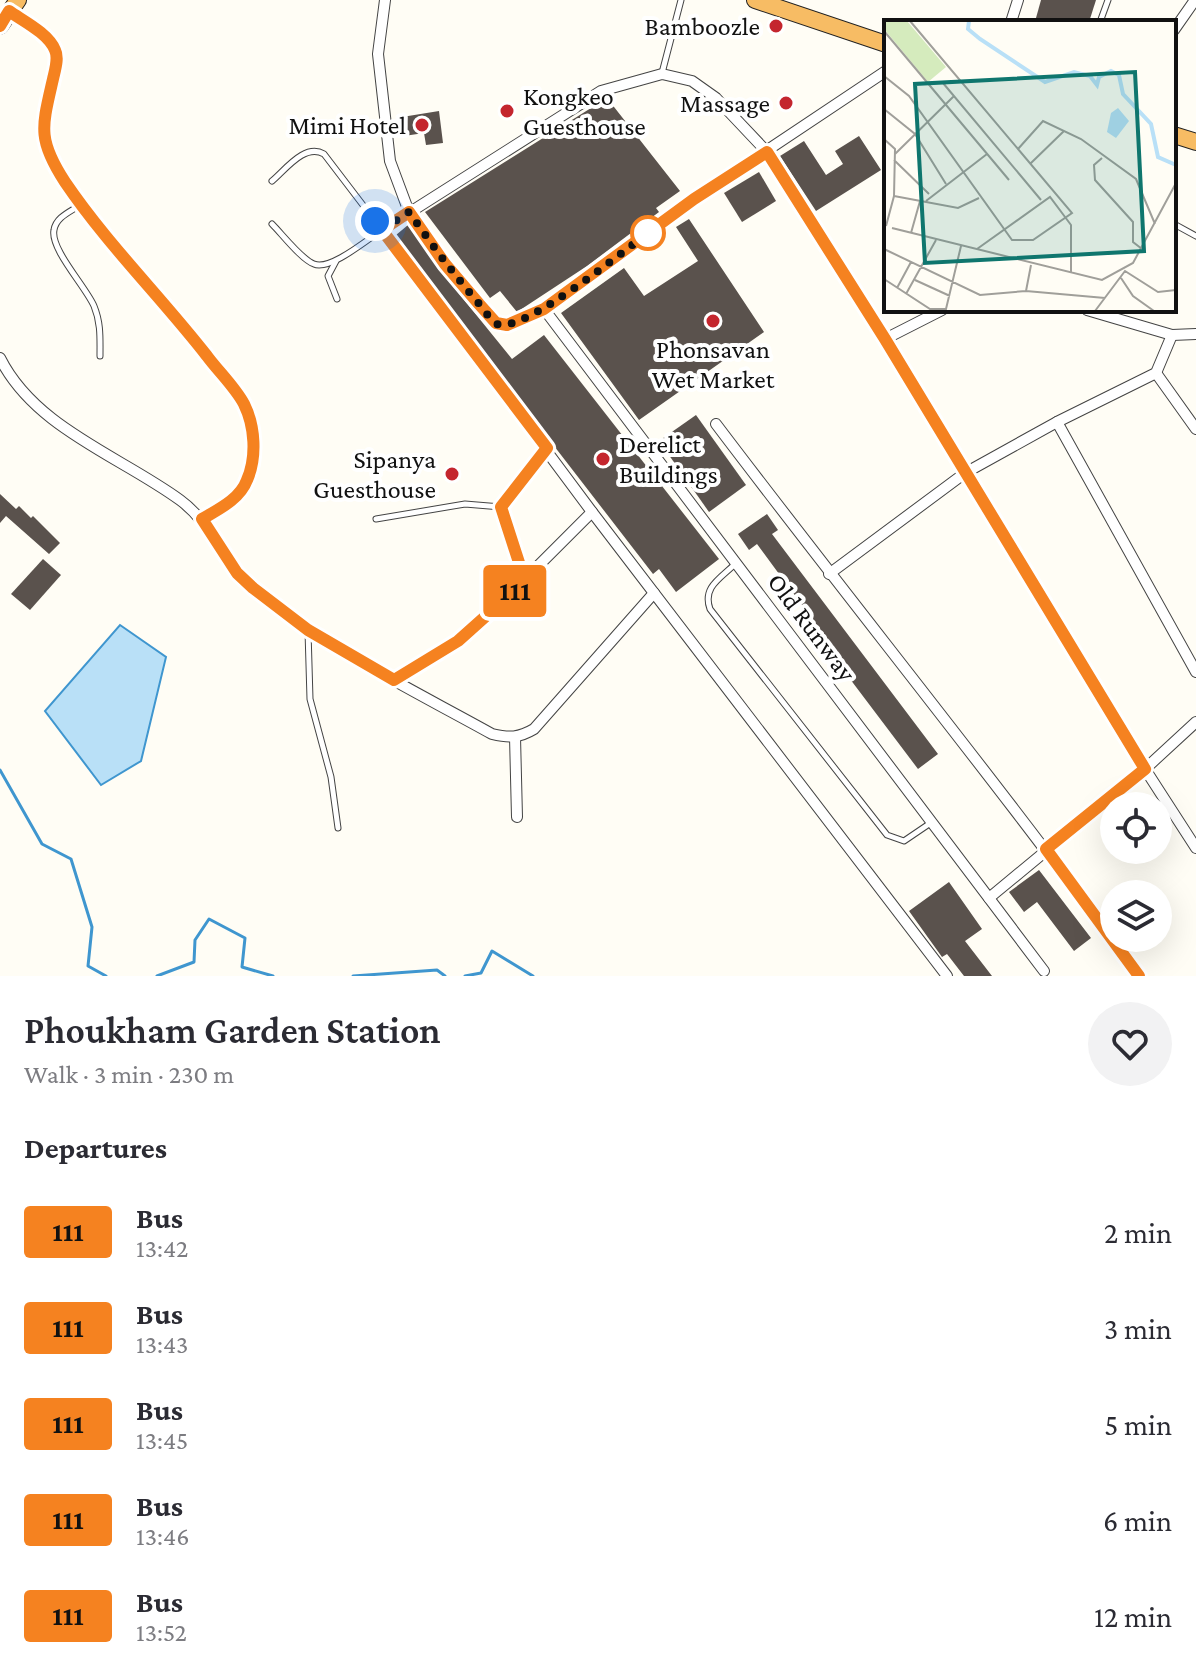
<!DOCTYPE html>
<html lang="en">
<head>
<meta charset="utf-8">
<style>
	:root { --surface:#fff; --page:#f2f2f3; --text:#2b2b33; --muted:#7c7c81 }
	body { margin:0; font-family:"Crimson Pro",serif; background:var(--page); color:var(--text); height:100vh; display:flex; flex-direction:column; font-size:30px; white-space:nowrap }
	* { box-sizing:border-box; margin:0 }
	p { font-size:26px; color:var(--muted) }
	.icon { flex:none; width:44px; height:44px; fill:none; stroke:currentColor; stroke-width:2; stroke-linecap:round; stroke-linejoin:round }
	.map { position:relative; height:976px; overflow:hidden }
	.drawer { display:flex; flex-direction:column; background:var(--surface); flex:1 }
	.drawer>* { flex:none }
	.badge { padding:0 16px; border-radius:6px; font-size:28px; line-height:52px }
	.controls { position:absolute; left:1100px; top:792px; display:grid; gap:16px }
	.controls a { display:grid; place-items:center; width:72px; height:72px; border-radius:50%; background:var(--surface); box-shadow:0 8px 32px #0002; font-size:40px }
	.you { position:absolute; width:40px; height:40px; margin:-20px; border:6px solid #fff; border-radius:50%; background:#1a73e8; box-shadow:0 0 0 12px #1a73e833 }
	.map>.badge { position:absolute; translate:-50% -50%; box-shadow:0 0 0 4px #fff }
	h2 { padding:0 24px; font-size:30px; line-height:72px }
	.round { display:grid; place-items:center; flex:none; width:84px; height:84px; border-radius:42px; background:var(--page) }
	.summary { display:flex; align-items:center; justify-content:space-between; height:136px; padding:0 24px }
	h1 { font-size:38px; font-weight:600; line-height:60px }
	ul { padding:0; list-style:none }
	li { display:flex; align-items:center; gap:24px; height:96px; padding:0 24px }
	li div { flex:1 }
	li b { display:block; font-size:30px }
	li em { font-style:normal }
	li .badge { min-width:88px; font-weight:700; text-align:center }
	.map>svg:first-child { display:block }
</style>
</head>
<body>
<div class="map">
<svg width="1196" height="976" viewBox="0 0 1196 976">
	<rect width="100%" height="100%" fill="#fffdf5"/>
	<path fill="#b9e0f7" stroke="#3f96cf" stroke-width="2" d="M120,625L166,657L141,761L101,785L45,711Z"/>
	<g fill="none" stroke-linecap="round" stroke-linejoin="round">
		<g stroke="#3f96cf" stroke-width="3">
			<path d="M0,770L42,844L71,859L92,927L88,966L106,976"/>
			<path d="M157,976L194,962L195,940L209,919L245,938L242,967L273,976"/>
			<path d="M353,976L437,970L445,976"/>
			<path d="M465,976L481,973L492,951L533,976"/>
		</g>
	</g>
	<g fill="#5a524d">
		<path d="M1041,0H1096L1089,22H1050L1036,18Z"/>
		<path d="M607,98L680,191L656,208L659,212L587,266L517,312L500,291L490,298L425,212Z"/>
		<path d="M439,111L443,143L426,145L424,133L404,136L402,117Z"/>
		<path d="M859,136L881,170L816,211L780,156L804,141L826,175L843,164L835,151Z"/>
		<path d="M759,172L776,201L742,222L724,193Z"/>
		<path d="M689,219L764,332L639,420L561,313L624,268L644,296L698,261L676,227Z"/>
		<path d="M408,225L439,269L512,359L544,335L719,559L676,592L659,569L653,574L534,420L396,235Z"/>
		<path d="M696,415L746,485L709,512L659,441Z"/>
		<path d="M0,494L16,509L19,506L31,518L33,516L60,543L49,554L6,516L0,523Z"/>
		<path d="M767,514L778,530L772,534L938,754L918,769L847,675L851,672L757,544L749,550L738,534Z"/>
		<path d="M43,559L61,575L30,610L11,594Z"/>
		<path d="M1039,870L1091,938L1074,951L1037,902L1024,912L1009,892Z"/>
		<path d="M949,882L982,929L965,941L992,976H964L947,954L942,957L909,911Z"/>
	</g>
	<g fill="none" stroke-linecap="round" stroke-linejoin="round">
		<g stroke="#444" stroke-width="7">
			<g id="service">
				<path d="M1100,22L1108,0"/>
				<path d="M662,73L681,0"/>
				<path d="M272,181C286,169 305,143 324,154L382,230C368,239 330,271 314,264C302,260 282,234 272,224"/>
				<path d="M80,205C70,212 56,217 54,230C50,249 86,287 94,306C101,323 100,338 100,356"/>
				<path d="M1174,224L1196,236"/>
				<path d="M336,261L328,276L337,299"/>
				<path d="M376,519L465,504L501,507"/>
				<path d="M735,564C721,578 702,587 710,609L887,835L904,841L932,822"/>
				<path d="M524,580L501,507L546,449"/>
				<path d="M308,631L310,699L331,777L338,828"/>
			</g>
		</g>
		<g stroke="#444" stroke-width="12">
			<g id="minor">
				<path d="M385,0L378,54L390,161L409,212L445,264L496,323L507,325L544,309L694,199L886,71"/>
				<path d="M9,11C23,21 48,33 55,50C63,69 42,105 43,127C43,148 54,164 65,182C107,244 161,297 207,356C218,371 235,387 244,404C255,426 257,457 247,480C240,499 219,509 202,519"/>
				<path d="M1011,22L1018,0"/>
				<path d="M1174,30L1195,0"/>
				<path d="M544,309L1044,971"/>
				<path d="M1087,310L1172,335L1196,334"/>
				<path d="M885,339L942,310"/>
				<path d="M0,358C35,428 120,456 180,500C212,523 223,563 254,588C325,648 411,689 492,734C509,738 519,738 534,729L654,593"/>
				<path d="M1156,373L1196,429"/>
				<path d="M1057,422L1196,672"/>
				<path d="M716,424C856,609 1002,788 1139,976"/>
				<path d="M829,574L965,473L1057,422L1156,373L1172,335"/>
				<path d="M394,680L458,641L490,614L592,512"/>
				<path d="M515,737L517,817"/>
				<path d="M989,898L1145,769L1196,722"/>
				<path d="M947,976L592,512L382,230L601,91L662,74L692,81L716,98L767,152L885,339L1145,769L1196,848"/>
			</g>
		</g>
		<g stroke="#222" stroke-width="18">
			<g id="trunk">
				<path d="M755,0L886,44"/>
				<path d="M0,26L18,0"/>
				<path d="M1174,135L1196,142"/>
			</g>
		</g>
		<use href="#service" stroke="#fff" stroke-width="5"/>
		<use href="#minor" stroke="#fff" stroke-width="10"/>
		<use href="#trunk" stroke="#f7bc64" stroke-width="16"/>
	</g>
	<g fill="none" stroke-linecap="round" stroke-linejoin="round">
		<g stroke="#fff" stroke-width="18">
			<path id="line" d="M0,26L9,11C23,21 48,33 55,50C59,58 55,70 53,79C42,127 37,139 65,182C107,244 161,297 207,356C218,371 235,387 244,404C255,426 257,457 247,480C240,499 219,509 202,519L237,573L253,588L308,630L394,680L458,641L525,581L501,507L547,448L382,230L409,212L445,264L479,304L496,323L507,325L544,309L694,199L767,152L885,339L1145,769L1046,849L1139,976"/>
		</g>
		<use href="#line" stroke="#f58220" stroke-width="12"/>
		<path stroke="#111" stroke-width="8" stroke-dasharray="0 14.4" d="M375,221L382,230L409,212C432,245 455,276 481,306C485,311 491,321 497,324C521,335 625,250 648,233"/>
	</g>
	<g fill="#c4262e" stroke="#fff" stroke-width="3">
		<circle cx="776" cy="26" r="8"/>
		<circle cx="786" cy="103" r="8"/>
		<circle cx="507" cy="111" r="8"/>
		<circle cx="422" cy="125" r="8"/>
		<circle cx="713" cy="321" r="8"/>
		<circle cx="603" cy="459" r="8"/>
		<circle cx="452" cy="474" r="8"/>
	</g>
	<circle fill="#fff" stroke="#f58220" stroke-width="4" cx="648" cy="233" r="16"/>
	<g text-anchor="middle" stroke-width="8" stroke-linejoin="round" paint-order="stroke">
		<g font-size="26" fill="#111" stroke="#fff" text-anchor="end">
			<text x="760" y="35">Bamboozle</text>
			<text x="523" y="105" text-anchor="start">Kongkeo<tspan x="523" dy="30">Guesthouse</tspan></text>
			<text x="770" y="112">Massage</text>
			<text x="406" y="134">Mimi Hotel</text>
			<text x="713" y="358" text-anchor="middle">Phonsavan<tspan x="713" dy="30">Wet Market</tspan></text>
			<text x="619" y="453" text-anchor="start">Derelict<tspan x="619" dy="30">Buildings</tspan></text>
			<text x="436" y="468">Sipanya<tspan x="436" dy="30">Guesthouse</tspan></text>
		</g>
		<g font-size="26" fill="#111" stroke="#fff">
			<text transform="translate(812 627) rotate(53)" y="9">Old Runway</text>
		</g>
	</g>
	<g transform="translate(884 20)">
		<rect width="292" height="292" fill="#fffdf5"/>
		<path d="M0,1H23L62,47L44,62L0,9Z" fill="#d5ebbd"/>
		<path d="M234,88L245,101L232,118L223,112L227,93Z" fill="#b9e0f7"/>
		<path fill="none" stroke="#b9e0f7" stroke-width="4" d="M85,1L84,9L96,19L161,62L190,52L206,56L213,65L215,57L227,51L235,55L239,74L267,104L274,137L292,145"/>
		<path fill="none" stroke="#a09f9a" stroke-width="2" d="M0,11L125,160M0,56L25,76L128,220H149L188,193L26,1M59,63L157,180M0,89L31,114L62,164M0,119L11,129L10,176L2,206M134,129L159,101L197,119L252,159L271,204M11,134L70,76M218,138L210,145L211,160L249,202V222L258,229M10,140L45,174M147,143L180,111M10,176L74,188L95,178M42,181L103,134M8,208L218,260L249,243L292,163M27,213L36,181M0,229L96,275L142,271L221,278M93,229L166,177L187,205V252M237,258L249,276L270,291M0,259L46,289H62L77,226M31,260L66,276M13,268L27,242M142,271L147,245M22,274L52,220M211,291L241,251L274,272L292,270"/>
		<path fill="#0f766e" fill-opacity="0.15" stroke="#0f766e" stroke-width="4" d="M251,52L260,231L41,243L31,64Z"/>
		<rect width="292" height="292" fill="none" stroke="#111" stroke-width="4"/>
	</g>
</svg>
<div class="controls">
<a><svg class="icon" aria-label="locate" viewBox="0 0 24 24"><circle cx="12" cy="12" r="6"/><path d="M12 2v4M12 18v4M2 12h4M18 12h4"/></svg></a>
<a><svg class="icon" aria-label="layers" viewBox="0 0 24 24"><path d="M12 4l9 5-9 5-9-5zM3 14l9 5 9-5"/></svg></a>
</div>
<div class="you" style="left:375px;top:221px"></div>
<b class="badge" style="left:515px;top:591px;background:#f58220;color:#111">111</b>
</div>
<section class="drawer">
<div class="summary"><div><h1>Phoukham Garden Station</h1><p>Walk · 3 min · 230 m</p></div><a class="round"><svg class="icon" aria-label="heart" viewBox="0 0 24 24"><path d="M12 20l-8-8c-3-5 5-10 8-4 3-6 11-1 8 4z"/></svg></a></div>
<h2>Departures</h2>
<ul>
<li><span class="badge" style="background:#f58220;color:#111">111</span><div><b>Bus</b><p>13:42</p></div><em>2 min</em></li>
<li><span class="badge" style="background:#f58220;color:#111">111</span><div><b>Bus</b><p>13:43</p></div><em>3 min</em></li>
<li><span class="badge" style="background:#f58220;color:#111">111</span><div><b>Bus</b><p>13:45</p></div><em>5 min</em></li>
<li><span class="badge" style="background:#f58220;color:#111">111</span><div><b>Bus</b><p>13:46</p></div><em>6 min</em></li>
<li><span class="badge" style="background:#f58220;color:#111">111</span><div><b>Bus</b><p>13:52</p></div><em>12 min</em></li>
</ul>
</section>
</body>
</html>
